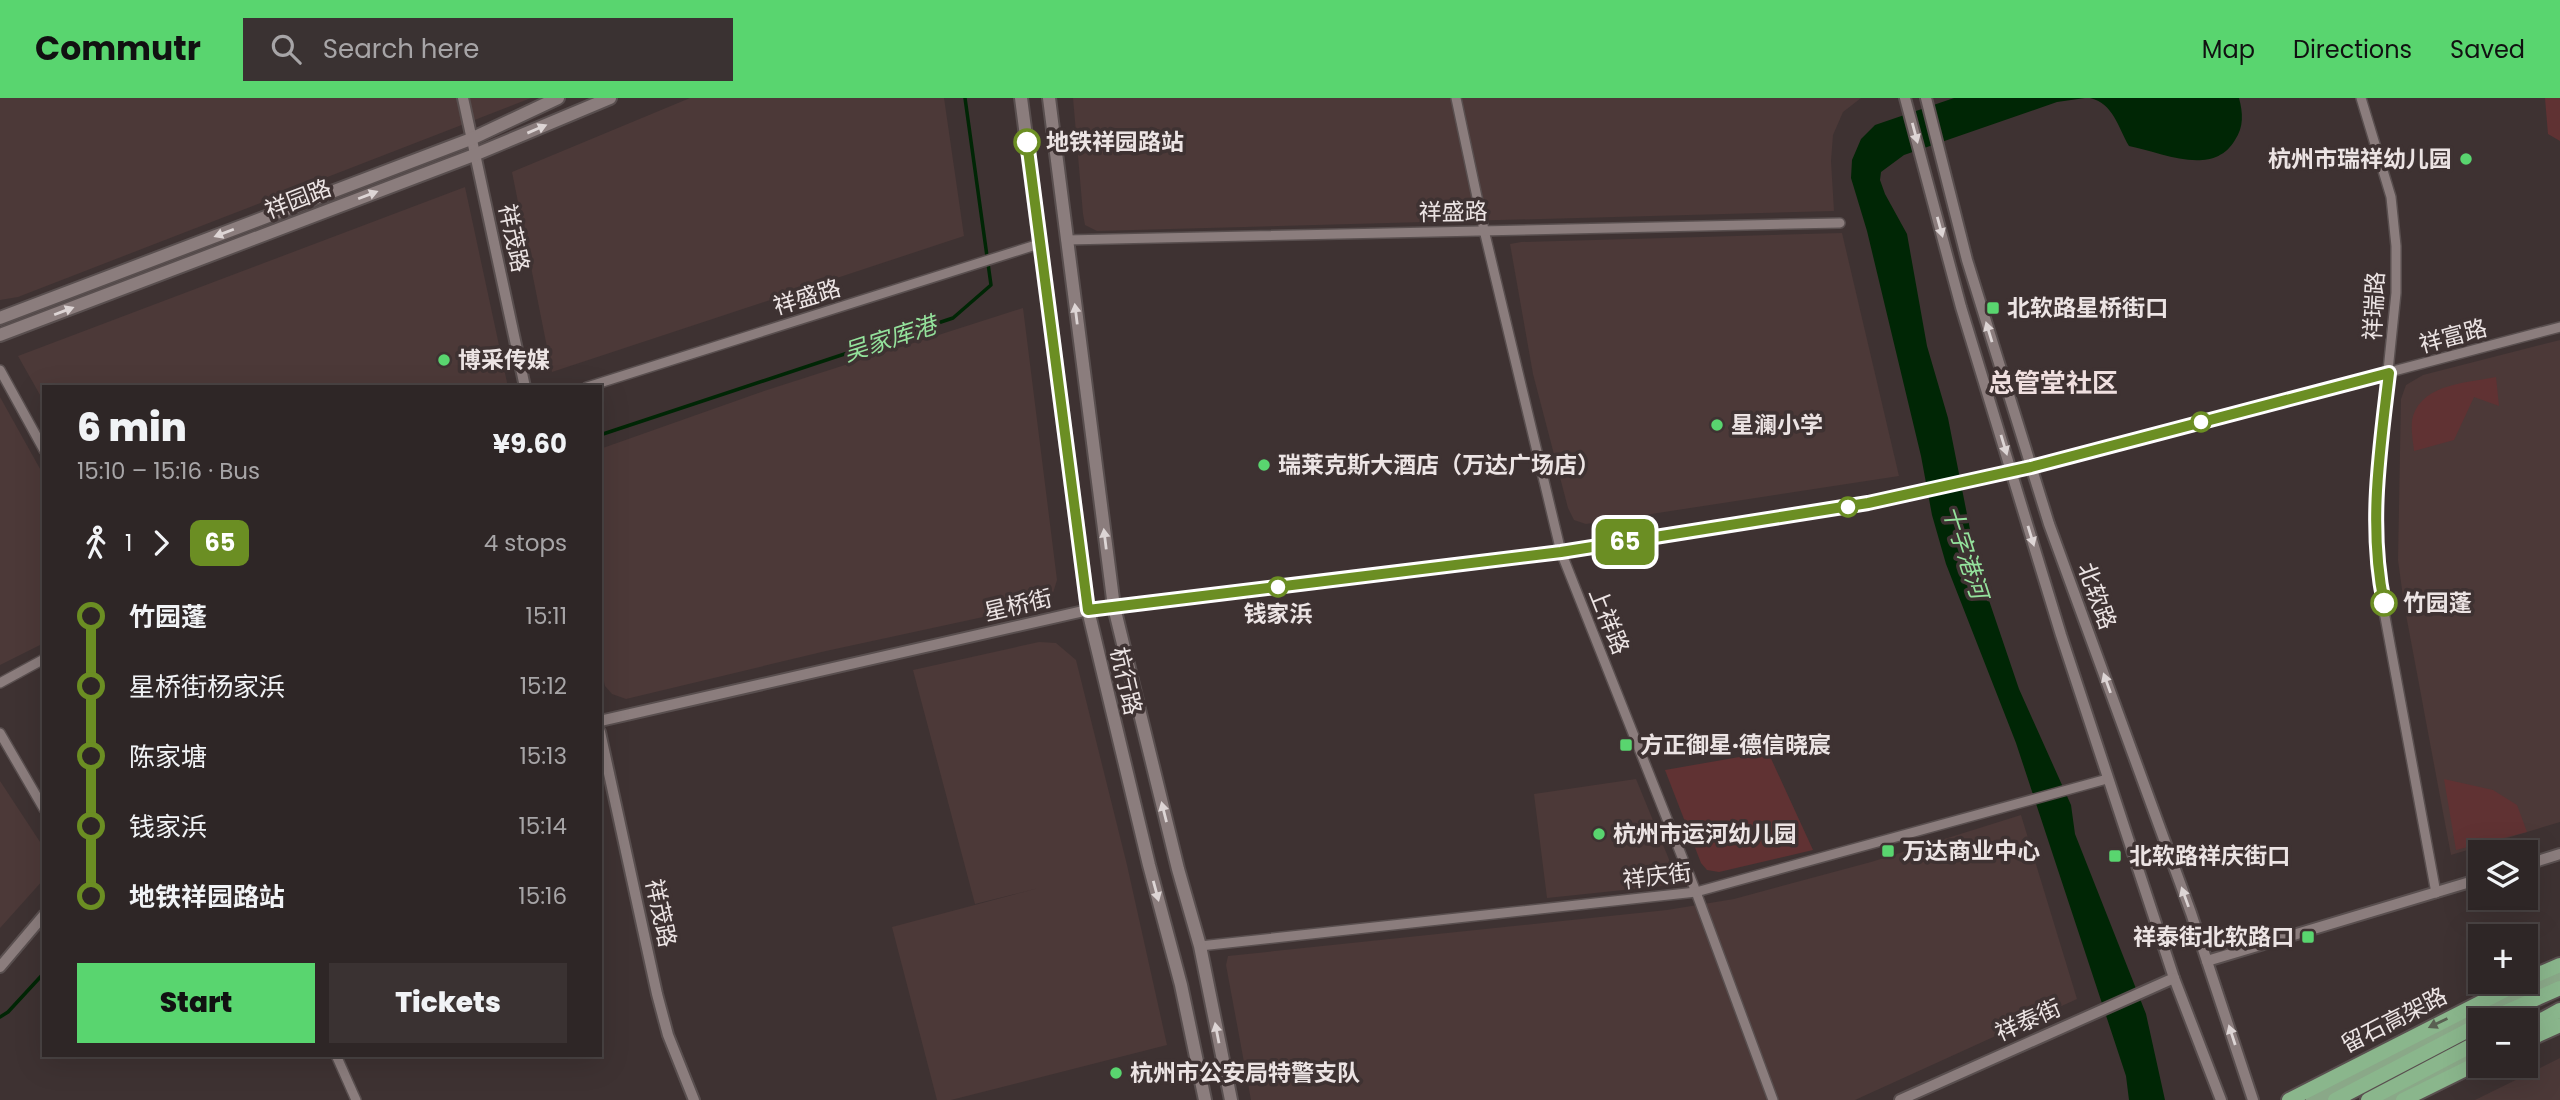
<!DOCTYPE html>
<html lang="en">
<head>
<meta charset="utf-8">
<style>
	:root { --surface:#2e2626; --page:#3a3232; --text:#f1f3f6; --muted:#a7a5a7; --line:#494343; --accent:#59d56f }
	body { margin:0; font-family:Poppins,"Noto Sans SC",sans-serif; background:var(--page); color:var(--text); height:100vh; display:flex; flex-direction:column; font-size:26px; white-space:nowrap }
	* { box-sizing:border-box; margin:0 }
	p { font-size:23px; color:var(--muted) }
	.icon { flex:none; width:38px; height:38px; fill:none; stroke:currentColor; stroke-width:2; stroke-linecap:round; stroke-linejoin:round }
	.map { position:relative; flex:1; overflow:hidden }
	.drawer { position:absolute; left:42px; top:287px; width:560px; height:672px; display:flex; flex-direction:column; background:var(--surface); border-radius:0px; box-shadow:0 7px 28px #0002,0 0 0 2px var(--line) }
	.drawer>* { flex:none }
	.badge { padding:0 14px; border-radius:10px; font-size:24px; line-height:46px }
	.controls { position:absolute; left:2468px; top:742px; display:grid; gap:14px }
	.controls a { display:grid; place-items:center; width:70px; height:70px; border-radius:0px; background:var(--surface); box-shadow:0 7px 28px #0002,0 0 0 2px var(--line); font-size:35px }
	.map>.badge { position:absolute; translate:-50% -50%; box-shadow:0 0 0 4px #fff }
	.legs { display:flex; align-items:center; gap:10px; height:77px; padding:0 35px; font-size:23px }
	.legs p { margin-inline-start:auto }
	.overview { display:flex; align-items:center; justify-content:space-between; height:119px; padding:0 35px }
	h1 { font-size:38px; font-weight:800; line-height:52px }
	.button { display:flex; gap:14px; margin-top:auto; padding:14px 35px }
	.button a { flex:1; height:80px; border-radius:0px; background:var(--accent); color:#111; font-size:28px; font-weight:800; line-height:80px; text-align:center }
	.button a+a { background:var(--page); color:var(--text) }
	ul { padding:0 35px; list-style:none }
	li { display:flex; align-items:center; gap:24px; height:70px; font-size:26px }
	li i { display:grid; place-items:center; width:10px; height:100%; margin:0 9px; background:currentColor }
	li i::after { content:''; width:18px; height:18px; margin:-9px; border:5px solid; border-radius:50%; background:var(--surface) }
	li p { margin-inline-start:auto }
	li:first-child i { background:linear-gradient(#0000 50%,currentColor 0) }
	li:last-child i { background:linear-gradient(currentColor 50%,#0000 0) }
	header { display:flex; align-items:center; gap:42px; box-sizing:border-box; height:98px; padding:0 35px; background:var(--accent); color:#111 }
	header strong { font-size:33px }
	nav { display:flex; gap:38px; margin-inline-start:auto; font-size:24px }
	.search { width:490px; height:63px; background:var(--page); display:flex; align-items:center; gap:18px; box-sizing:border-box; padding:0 24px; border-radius:0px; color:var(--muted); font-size:26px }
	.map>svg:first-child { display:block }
</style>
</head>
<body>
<header>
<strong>Commutr</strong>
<div class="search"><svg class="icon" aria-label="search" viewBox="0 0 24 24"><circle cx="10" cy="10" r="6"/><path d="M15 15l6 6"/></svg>Search here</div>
<nav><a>Map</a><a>Directions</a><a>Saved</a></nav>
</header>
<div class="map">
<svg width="2560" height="1002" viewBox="0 0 2560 1002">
	<rect width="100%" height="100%" fill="#3e3232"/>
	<g fill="#4c3938">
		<path d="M0,0H531L18,199L0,202Z"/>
		<path d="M690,0H944L964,138L552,274L512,74Z"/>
		<path d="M1073,0H1861L1843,14L1833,37L1831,63L1834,113L1097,133L1085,127L1083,116Z"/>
		<path d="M465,89L508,289H44V304L18,258Z"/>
		<path d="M1842,135L1899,378L1586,426L1574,422L1568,410L1533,276L1510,146L1521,144Z"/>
		<path d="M1023,210L1057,482L1053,495L1044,506L826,553L626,601L612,596L605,588L600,566V351L767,292Z"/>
		<path d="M2560,242V724L2451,757L2404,506L2398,462L2401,301L2406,287L2423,277Z"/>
		<path d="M0,299L44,378V545L0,567Z"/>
		<path d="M1039,544L1056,545L1076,562L1127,767L1167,947L951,1002H937L892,829L1039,790L975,806L913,572Z"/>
		<path d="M1636,681L1675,776L1671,783L1662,788L1547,800L1534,696Z"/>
		<path d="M0,683L44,750V781L0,830Z"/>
		<path d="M2021,717L2077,901L1855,1002H1251L1226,867L1228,858L1667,812L1734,801L1871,764Z"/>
		<path d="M2560,960V1002H2475Z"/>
	</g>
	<g fill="#603233">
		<path d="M2545,0H2560V43L2548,36Z"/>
		<path d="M2496,279L2499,308L2474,299L2454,342L2414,353C2413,343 2410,328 2413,318C2424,285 2468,285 2496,279Z"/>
		<path d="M1768,654L1813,752L1719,774L1707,772L1701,765L1665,672Z"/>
		<path d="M2444,681L2493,692L2517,707L2527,734L2456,752Z"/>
	</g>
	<g fill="#002605">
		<path d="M1954,0H2085L2057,4L1904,57L1881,74L1880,82L1885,96L1907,136L1927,248L1948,320L1977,467L2019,591L2071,707L2075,736L2146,916L2165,1002H2129L2126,978L2016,645L1946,466L1932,417L1921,358L1867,133L1851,80L1852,62L1861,41L1875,27Z"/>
		<path d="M2090,0H2239C2243,15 2244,29 2235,42C2213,80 2161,54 2129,48C2118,29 2113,5 2090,0Z"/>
	</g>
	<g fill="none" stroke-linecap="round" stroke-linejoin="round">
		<g stroke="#002605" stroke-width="3.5">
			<path d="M600,337L953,220L991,187L965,0"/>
			<path d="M0,919L8,914L44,875"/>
		</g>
		<g stroke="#594f4f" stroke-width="12">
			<g id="minor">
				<path d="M1456,0L1484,132L1561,454L1696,794L1773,1002"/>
				<path d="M2361,0L2391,99L2396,148V195L2376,389V470L2436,795"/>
				<path d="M1066,142L1840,125"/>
				<path d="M0,272L44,352"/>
				<path d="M587,289L1039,146"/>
				<path d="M2031,369L2560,229"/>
				<path d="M0,585L44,561"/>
				<path d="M0,635L44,711"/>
				<path d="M1200,848L1696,794L2107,681"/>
				<path d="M336,957L356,1002"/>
			</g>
		</g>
		<g stroke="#594f4f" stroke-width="14">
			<g id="tertiary">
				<path d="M463,0L525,289"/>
				<path d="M1905,0L1961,209L2061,537L2174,880L2221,1002"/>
				<path d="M1926,0L1967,162L2049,426L2191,815L2253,1002"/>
				<path d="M600,623L1088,512L1561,454L1868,405L2031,369"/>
				<path d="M600,634L657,896L668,937L694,1002"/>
				<path d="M2525,767L2560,756"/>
				<path d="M2207,863L2480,781"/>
				<path d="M0,869L44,817"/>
				<path d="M1900,1002L2174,880"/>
			</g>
		</g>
		<g stroke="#594f4f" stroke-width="16">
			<g id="secondary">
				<path d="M1021,0L1088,512L1149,767L1181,887L1205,1002"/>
				<path d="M1049,0L1114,509L1178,771L1200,848L1231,1002"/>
				<path d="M0,220L471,41L558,0"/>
				<path d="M0,237L474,57L610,0"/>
			</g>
		</g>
		<g stroke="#594f4f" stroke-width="18">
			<g id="primary">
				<path d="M2313,1002L2560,877"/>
				<path d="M2385,1002L2480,954"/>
			</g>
		</g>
		<g stroke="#594f4f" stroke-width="18">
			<g id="trunk">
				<path d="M2525,882L2560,867"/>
				<path d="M2488,922L2560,890"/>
				<path d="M2525,931L2560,912"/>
				<path d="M2525,943L2560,927"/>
				<path d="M2289,1002L2521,884"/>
				<path d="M2335,1002L2480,926"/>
				<path d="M2368,1002L2480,943"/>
				<path d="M2403,1002L2480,964"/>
			</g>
		</g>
		<use href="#minor" stroke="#8b7d7d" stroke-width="9"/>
		<use href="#tertiary" stroke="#8b7d7d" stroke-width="10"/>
		<use href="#secondary" stroke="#8b7d7d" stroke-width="12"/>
		<use href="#primary" stroke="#8aa888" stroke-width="14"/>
		<use href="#trunk" stroke="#8ab68c" stroke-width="14"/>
	</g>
	<defs><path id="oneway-solid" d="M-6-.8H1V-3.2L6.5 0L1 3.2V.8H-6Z" transform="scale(1.75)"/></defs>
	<g fill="#ddd5d5">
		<use href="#oneway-solid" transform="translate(537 31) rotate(-23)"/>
		<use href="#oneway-solid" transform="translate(1915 35) rotate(75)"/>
		<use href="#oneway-solid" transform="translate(368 97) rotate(-21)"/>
		<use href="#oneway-solid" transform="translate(1940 129) rotate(75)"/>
		<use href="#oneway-solid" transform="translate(224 135) rotate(159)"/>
		<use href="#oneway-solid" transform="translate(64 213) rotate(-21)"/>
		<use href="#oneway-solid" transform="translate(1076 216) rotate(-97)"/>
		<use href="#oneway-solid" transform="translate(1989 234) rotate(-107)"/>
		<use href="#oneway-solid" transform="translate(2004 347) rotate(73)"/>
		<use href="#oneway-solid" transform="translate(2031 438) rotate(73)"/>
		<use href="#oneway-solid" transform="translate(1105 441) rotate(-97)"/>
		<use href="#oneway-solid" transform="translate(2107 585) rotate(-110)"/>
		<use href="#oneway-solid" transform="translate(1164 714) rotate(-104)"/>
		<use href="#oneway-solid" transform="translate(1156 793) rotate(75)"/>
		<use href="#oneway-solid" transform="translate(2185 799) rotate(-110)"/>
		<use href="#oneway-solid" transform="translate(1217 935) rotate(-101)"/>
		<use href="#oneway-solid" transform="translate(2232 937) rotate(-108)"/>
	</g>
	<use fill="#596052" href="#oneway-solid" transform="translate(2438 925) rotate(154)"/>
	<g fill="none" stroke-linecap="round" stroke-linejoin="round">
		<g stroke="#fff" stroke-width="16">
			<path id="line-1" d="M1027,44L1088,512L1561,454L1868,405L2031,369L2389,275C2380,352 2368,427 2384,505"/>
		</g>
		<use href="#line-1" stroke="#6b8e23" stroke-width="10"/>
	</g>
	<g fill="#fff" stroke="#6b8e23" stroke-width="3.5">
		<circle cx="1027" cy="44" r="12"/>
		<circle cx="2201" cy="324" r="9"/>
		<circle cx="1848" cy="409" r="9"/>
		<circle cx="1278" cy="489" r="9"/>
		<circle cx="2384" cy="505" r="12"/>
	</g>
	<g fill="#59d56f" stroke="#3e3232" stroke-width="2.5">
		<circle cx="2466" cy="61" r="7"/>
		<rect x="1986" y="203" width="14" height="14" rx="3.5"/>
		<circle cx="444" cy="262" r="7"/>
		<circle cx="1717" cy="327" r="7"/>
		<circle cx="1264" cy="367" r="7"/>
		<rect x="1619" y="640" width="14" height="14" rx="3.5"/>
		<circle cx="1599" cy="736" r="7"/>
		<rect x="1881" y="746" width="14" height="14" rx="3.5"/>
		<rect x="2108" y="751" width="14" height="14" rx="3.5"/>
		<rect x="2301" y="832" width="14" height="14" rx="3.5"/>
		<circle cx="1116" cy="975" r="7"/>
	</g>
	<g text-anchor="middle" stroke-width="7" stroke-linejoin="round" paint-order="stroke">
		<g font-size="23" font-weight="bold" fill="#ece4e4" stroke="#3e3232" text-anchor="start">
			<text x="1046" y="52">地铁祥园路站</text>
			<text x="2403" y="513">竹园蓬</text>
			<text x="1278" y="524" text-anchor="middle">钱家浜</text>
		</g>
		<g font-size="23" font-weight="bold" fill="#ece4e4" stroke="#3e3232" text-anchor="start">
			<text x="2452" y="69" text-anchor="end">杭州市瑞祥幼儿园</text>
			<text x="2007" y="218">北软路星桥街口</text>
			<text x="458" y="270">博采传媒</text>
			<text x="1731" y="335">星澜小学</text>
			<text x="1278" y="375">瑞莱克斯大酒店（万达广场店）</text>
			<text x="1640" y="655">方正御星·德信晓宸</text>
			<text x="1613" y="744">杭州市运河幼儿园</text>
			<text x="1902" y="761">万达商业中心</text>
			<text x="2129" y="766">北软路祥庆街口</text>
			<text x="2294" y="847" text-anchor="end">祥泰街北软路口</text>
			<text x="1130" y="983">杭州市公安局特警支队</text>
		</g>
		<g font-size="23" fill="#ece4e4" stroke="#3e3232">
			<text transform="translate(298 101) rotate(-21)" y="8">祥园路</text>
			<text transform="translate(1453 114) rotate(-1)" y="8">祥盛路</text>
			<text transform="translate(514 140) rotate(78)" y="8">祥茂路</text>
			<text transform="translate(807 199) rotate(-17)" y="8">祥盛路</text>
			<text transform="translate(2374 208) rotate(-87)" y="8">祥瑞路</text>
			<text transform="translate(2453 238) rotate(-15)" y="8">祥富路</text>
			<text transform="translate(2097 498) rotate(70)" y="8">北软路</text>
			<text transform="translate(1018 507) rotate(-13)" y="8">星桥街</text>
			<text transform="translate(1609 523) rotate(68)" y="8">上祥路</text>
			<text transform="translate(1126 583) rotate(77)" y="8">杭行路</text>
			<text transform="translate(1657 778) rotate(-7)" y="8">祥庆街</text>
			<text transform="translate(661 815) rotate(78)" y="8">祥茂路</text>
			<text transform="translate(2028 922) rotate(-24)" y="8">祥泰街</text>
			<text transform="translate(2394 922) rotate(-27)" y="8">留石高架路</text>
		</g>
		<g font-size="24" font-style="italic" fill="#94e29c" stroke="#3e3232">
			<text transform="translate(890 241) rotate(-18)" y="8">吴家库港</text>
			<text transform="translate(1965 454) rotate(72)" y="8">十字港河</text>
		</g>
		<g font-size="26" font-weight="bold" fill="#efdfdf" stroke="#3e3232">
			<text x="2053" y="294">总管堂社区</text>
		</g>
	</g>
</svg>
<div class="controls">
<a><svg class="icon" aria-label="layers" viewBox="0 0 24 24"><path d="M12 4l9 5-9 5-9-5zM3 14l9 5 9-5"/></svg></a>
<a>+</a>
<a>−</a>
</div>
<b class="badge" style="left:1625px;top:444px;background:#6b8e23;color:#fff">65</b>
<section class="drawer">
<div class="overview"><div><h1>6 min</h1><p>15:10 – 15:16 · Bus</p></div><b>¥9.60</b></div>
<div class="legs"><svg class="icon" aria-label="walk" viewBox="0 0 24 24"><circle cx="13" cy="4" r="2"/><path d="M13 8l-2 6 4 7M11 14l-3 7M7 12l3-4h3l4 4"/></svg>1<svg class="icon" aria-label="forward" viewBox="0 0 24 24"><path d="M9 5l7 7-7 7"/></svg><b class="badge" style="background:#6b8e23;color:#fff">65</b><p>4 stops</p></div>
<ul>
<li><i style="color:#6b8e23"></i><b>竹园蓬</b><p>15:11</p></li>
<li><i style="color:#6b8e23"></i><span>星桥街杨家浜</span><p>15:12</p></li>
<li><i style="color:#6b8e23"></i><span>陈家塘</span><p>15:13</p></li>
<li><i style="color:#6b8e23"></i><span>钱家浜</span><p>15:14</p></li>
<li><i style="color:#6b8e23"></i><b>地铁祥园路站</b><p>15:16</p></li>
</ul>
<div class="button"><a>Start</a><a>Tickets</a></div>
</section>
</div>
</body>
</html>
